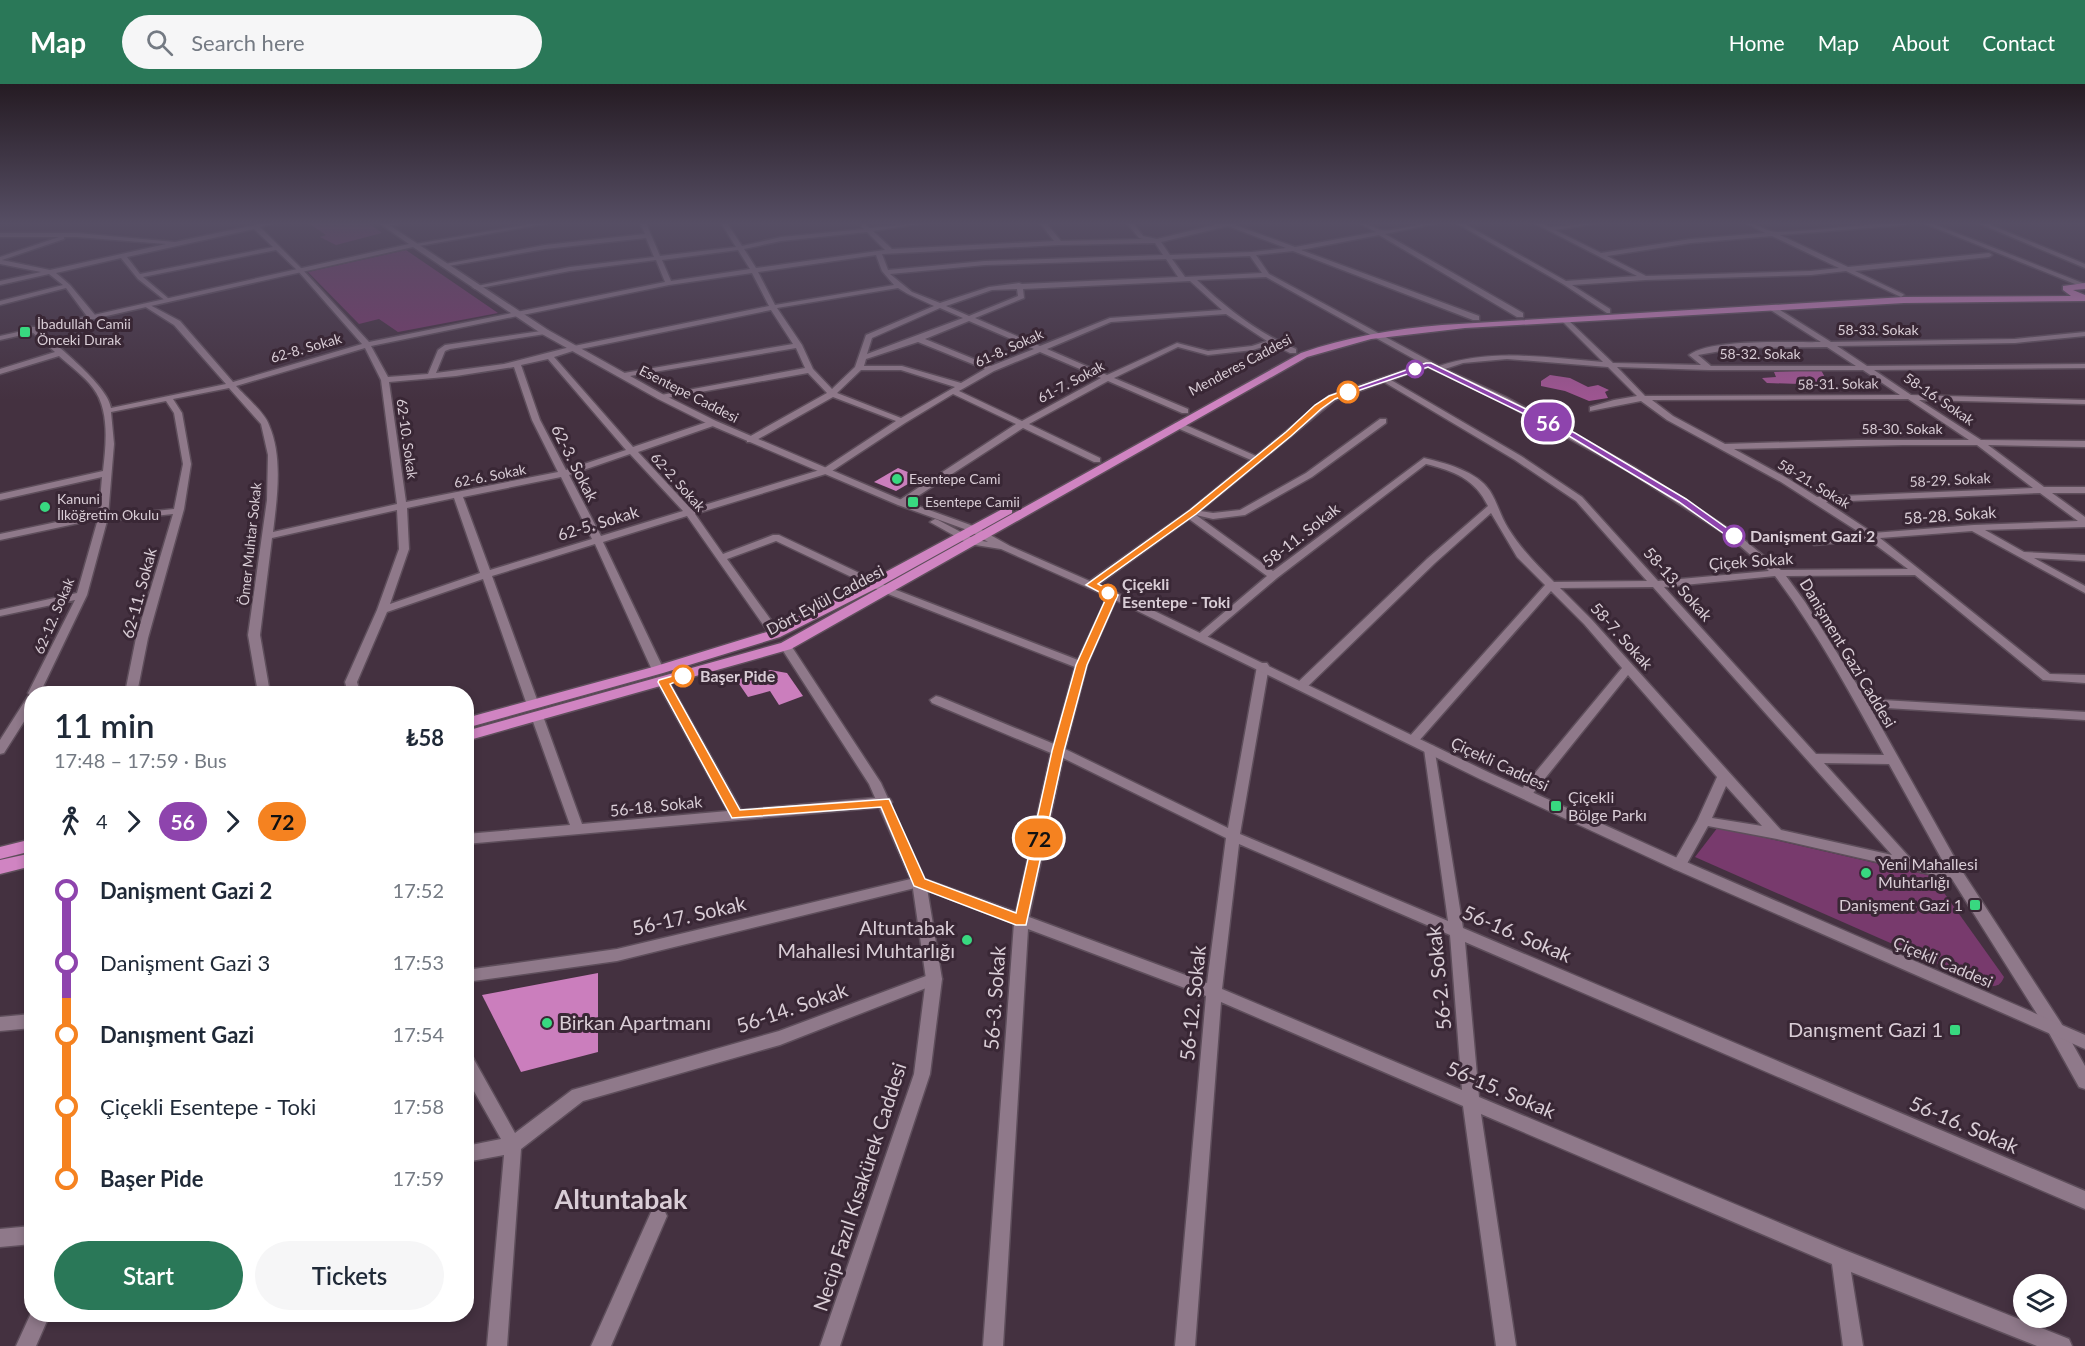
<!DOCTYPE html>
<html lang="en">
<head>
<meta charset="utf-8">
<style>
	:root { --surface:#fff; --page:#f6f6f7; --text:#1f2937; --muted:#747a83; --accent:#2a7858 }
	body { margin:0; font-family:Lato,sans-serif; background:var(--page); color:var(--text); height:100vh; display:flex; flex-direction:column; font-size:22px; white-space:nowrap }
	* { box-sizing:border-box; margin:0 }
	p { font-size:20px; color:var(--muted) }
	.icon { flex:none; width:33px; height:33px; fill:none; stroke:currentColor; stroke-width:2; stroke-linecap:round; stroke-linejoin:round }
	.map { position:relative; flex:1; overflow:hidden }
	.details { position:absolute; left:24px; top:602px; width:450px; height:636px; display:flex; flex-direction:column; background:var(--surface); border-radius:24px; box-shadow:0 3px 9px #0003 }
	.details>* { flex:none }
	.badge { padding:0 12px; border-radius:20px; font-size:21px; line-height:39px }
	.controls { position:absolute; left:2013px; top:1190px; display:grid; gap:12px }
	.controls a { display:grid; place-items:center; width:54px; height:54px; border-radius:50%; background:var(--surface); box-shadow:0 3px 9px #0003; font-size:30px }
	.map>.badge { position:absolute; translate:-50% -50%; box-shadow:0 0 0 3px #fff }
	.legs { display:flex; align-items:center; gap:9px; height:66px; padding:0 30px; font-size:20px }
	.legs p { margin-inline-start:auto }
	.summary { display:flex; align-items:center; justify-content:space-between; height:102px; padding:0 30px }
	h1 { font-size:33px; font-weight:600; line-height:45px }
	.action { display:flex; gap:12px; margin-top:auto; padding:12px 30px }
	.action a { flex:1; height:69px; border-radius:36px; background:var(--accent); color:#fff; font-size:24px; font-weight:600; line-height:69px; text-align:center }
	.action a+a { background:var(--page); color:var(--text) }
	ul { padding:0 30px; list-style:none }
	li { display:flex; align-items:center; gap:21px; height:72px; font-size:22px }
	li i { display:grid; place-items:center; width:9px; height:100%; margin:0 8px; background:currentColor }
	li i::after { content:''; width:15px; height:15px; margin:-8px; border:4px solid; border-radius:50%; background:var(--surface) }
	li p { margin-inline-start:auto }
	li:first-child i { background:linear-gradient(#0000 50%,currentColor 0) }
	li:last-child i { background:linear-gradient(currentColor 50%,#0000 0) }
	header { display:flex; align-items:center; gap:36px; box-sizing:border-box; height:84px; padding:0 30px; background:var(--accent); color:#fff }
	header strong { font-size:28px }
	nav { display:flex; gap:33px; margin-inline-start:auto; font-size:21px }
	.search { width:420px; height:54px; background:var(--page); display:flex; align-items:center; gap:15px; box-sizing:border-box; padding:0 21px; border-radius:33px; color:var(--muted); font-size:22px }
	.map>svg:first-child { display:block }
</style>
</head>
<body>
<header>
<strong>Map</strong>
<div class="search"><svg class="icon" aria-label="search" viewBox="0 0 24 24"><circle cx="10" cy="10" r="6"/><path d="M15 15l6 6"/></svg>Search here</div>
<nav><a>Home</a><a>Map</a><a>About</a><a>Contact</a></nav>
</header>
<div class="map">
<svg width="2085" height="1262" viewBox="0 0 2085 1262">
	<rect width="100%" height="100%" fill="#443140"/>
	<g fill="#783a6d">
		<path d="M308,139H368L382,149L336,161L320,153L326,151Z"/>
		<path d="M406,166L498,229L398,248L379,235L359,240L308,188Z"/>
		<path d="M1718,743L1932,792L2004,893C2001,901 1996,903 1988,902L1695,773Z"/>
	</g>
	<g fill="#9e5591">
		<path d="M1821,286L1829,301L1767,299L1762,294L1776,293L1774,288Z"/>
		<path d="M1550,291L1570,294L1588,303L1598,301L1609,306L1605,308L1608,314L1589,317L1565,307L1541,302V297Z"/>
	</g>
	<g fill="#cb7ebd">
		<path d="M898,384L920,393L896,407L874,398Z"/>
		<path d="M770,586L787,589L803,612L779,621L770,607L748,613L735,594Z"/>
		<path d="M598,889V968L521,988L482,911Z"/>
	</g>
	<g fill="none" stroke-linecap="round" stroke-linejoin="round">
		<g stroke="#5e4e5b" stroke-width="3">
			<g id="minor">
				<path d="M264,139H274L260,143L302,185L369,258L665,198L656,176L570,187L475,205L472,203L570,183L654,173L646,154L545,165L443,183L440,181L545,161L645,150L640,139H646L660,172L736,163L721,139H727L742,162L781,153L864,145L861,142L864,140L870,144L924,139L873,147L892,165L1054,157L1040,139H1046L1061,157L1143,155L1139,154L1127,139H1133L1143,152L1157,155L1222,139H1237L1235,141L1295,163L1376,148L1359,139C1369,139 1374,145 1382,146C1392,148 1422,139 1437,139L1385,150L1523,229V233H1517L1379,151L1301,166L1479,232V236H1473L1293,167L1256,171L1269,190L1439,282C1492,264 1548,274 1603,278L1563,238V234H1566L1613,279L1701,281L1689,271C1712,254 1791,259 1821,258L1769,225L1768,223L1772,221L1831,258L2015,255L2085,248V252L2015,259L1837,262L1867,282L2085,280V284L1874,286L1911,311L2085,316V320L1919,316L1981,356L2085,357V363L1988,361L2044,403H2085V409H2052L2085,433V443L1985,446L2024,468L2085,471V477L2034,474L2085,502V509L1972,447L1880,454L2050,590L2085,591V599L2043,596L1915,491L1786,492L1805,518L1866,615L2085,628V636L1870,623L1962,787L2061,939L2085,982V1005L2079,1003L2049,949L1952,795L1777,755L1708,742L1684,785L1679,786L1674,785L1672,781L1697,737L1717,693L1628,591L1530,713H1520L1519,710L1520,707L1622,584L1584,540L1551,507L1417,659H1409L1407,656L1409,653L1545,501L1517,473L1491,429L1435,479L1305,605H1297L1295,602L1297,599L1427,475L1488,422C1475,395 1454,387 1426,380L1277,494L1205,555L1201,556L1195,553L1267,492L1189,435L1095,503H1087L1086,501L1087,499L1190,426L1251,376L1175,343V339H1181L1256,372L1329,312L1423,280L1266,193L1197,196C1227,225 1258,249 1296,265V269H1290L1272,260L1253,266L1208,271L1178,263L1114,294L1188,325V329H1182L1108,297L1029,340L1100,374V378H1094L1023,344L904,421H898V417L1016,340L953,310L905,339L829,389L695,430L723,470L773,451H779L891,504L1078,576L1108,511L1109,509H1117L1118,511L1087,581L1065,665L1228,744L1257,582L1259,579H1267L1269,582L1240,750L1448,837L1424,665L1430,661L1434,662L1463,844L2085,1107V1125L1465,858L1479,1013L1842,1165L2069,1255L2072,1262H2037L1851,1188L1863,1262H1843L1832,1180L1481,1030L1516,1262H1496L1463,1022L1221,918L1195,1262H1175L1206,912L1028,845L1003,1262H983L1014,839L919,803L617,877L466,898V886L617,865L919,793L1016,828L1051,669L932,619L930,616L936,612L940,613L1054,660L1075,583L883,508L776,457L727,475L781,550L775,553L771,552L687,432L603,458L664,586L658,590L652,586L595,460L492,492L539,621L533,625L527,621L483,495L387,528L357,598L360,609H348L345,598L377,526L399,465L397,426L272,454L260,551L270,609H258L248,551L267,416L268,371L261,340L229,304L173,315L182,329L191,380L184,425L148,554L137,609H125L136,554L173,430L107,437L87,511L40,609H32V625L4,669L0,670V656L28,612H30L28,609L75,516L0,532V526L77,509L98,435L0,456V450L99,429L102,393L0,416V410L103,387C106,361 110,326 93,304C84,292 70,282 59,272L0,290V285L55,268L31,247V243H37C54,260 108,301 111,324L226,300L174,241L144,222V220H148L180,237L233,298L362,260L298,187L276,166L143,193L169,215V217L167,218L138,195L121,174L56,189L70,201L95,231V235H89L66,204L0,221V217L63,201L49,190L0,201V197L41,188L0,180V173L59,153H0V149H77L175,158ZM1228,142L1286,164L1252,168L1170,171L1161,158ZM254,145L273,163L140,190L127,173ZM867,148L885,166L756,184L744,165L781,157ZM64,153H77L166,160L50,186L2,176L64,155ZM1155,159L1163,171L985,177L888,186L882,170L1059,161ZM738,166L750,185L671,197L662,176ZM876,171L882,187L894,201L775,221L758,188ZM1250,172L1262,189L1185,193L1172,175ZM1166,175L1178,193L1022,200L1019,199L989,203L940,219L912,208L890,190L985,181ZM752,189L769,222L574,262L504,280L436,289L445,267L450,265L545,250L549,248L548,246L445,261L438,266L428,290L388,293L371,262L669,201ZM1190,197L1222,226L1110,234L1040,262L975,234L1024,214L1023,205ZM898,204L908,210L934,222L866,251L855,283L832,305L813,285L802,261L777,224ZM1017,205L1018,212L969,232L946,222L992,206ZM940,224L963,234L867,270L872,254ZM771,226L793,260L624,289L620,291L624,293L796,264L805,284L661,311L657,313L661,315L808,289L827,309L747,354V358H753L833,313L896,337L823,385L691,425L638,368L716,341V337H710L633,363L554,273L576,266ZM1226,230L1267,257L1252,262L1208,267L1177,259L1107,291L1047,265L1111,238ZM969,237L1034,265L991,282L925,255ZM918,258L985,285L961,299L902,282H864L866,275ZM1827,263L1856,282H1711L1698,271L1738,264ZM365,264L381,296L397,420L273,448C277,414 283,373 269,341C265,329 245,312 236,302ZM1040,268L1101,294L1022,337L959,307L994,287ZM548,275L626,366L566,386L540,336L521,281ZM1507,275L1608,283L1637,312L1614,316L1590,323V327L1641,317L1667,336L1781,398L1862,450L1818,456L1813,459L1814,461L1869,456L1908,485L1781,486L1737,450L1634,383L1506,313L1445,285L1463,279ZM514,283L532,336L558,388L406,418L389,298L456,292ZM1428,283L1500,317L1628,387L1731,454L1769,487L1658,497L1582,413L1521,372L1391,296ZM1617,283L1709,286H1863L1900,311L1645,312ZM861,286H901L955,303L901,334L837,309ZM1384,298L1515,376L1576,417L1647,497L1554,498C1537,481 1521,465 1508,444C1501,433 1497,418 1490,407C1477,387 1445,379 1424,374L1273,487L1196,431L1213,435L1245,431L1312,393L1386,339V335H1380L1306,389L1240,426L1213,429L1200,427L1335,316ZM1908,315L1969,356H1857L1725,360L1673,332L1652,316ZM166,317L174,329L183,380L174,425L108,432L114,360L111,328ZM1903,361H1977L2033,404L1817,413L1787,394L1734,365ZM630,370L683,427L601,452L569,391ZM561,393L592,455L490,486L463,413ZM2040,409L2078,437L1974,441L1873,449L1826,418ZM454,414L480,489L390,520L409,465L407,424ZM1775,492C1817,548 1851,610 1884,671L1816,670L1664,503ZM1653,503L1892,771L1781,746L1592,536L1560,504ZM1063,674L1226,754L1207,899L1029,833ZM1824,679L1889,680L1946,783L1911,775ZM1726,702L1762,742L1712,734ZM1239,760L1450,851L1462,1006L1222,905Z"/>
				<path d="M387,139H399L385,143L382,141Z"/>
				<path d="M536,139H549L413,163L410,161Z"/>
				<path d="M1456,139H1463L1566,197L1637,192L1534,139H1541L1550,143L1598,139L1555,146L1601,169L1691,155L1765,149L1746,139C1757,139 1766,148 1777,148C1821,147 1864,139 1908,139L1905,141L1780,151L1848,183L1989,169L1992,171L1989,173L1855,187L1903,210L1904,211L1901,213L1846,187L1811,191L1645,196L1572,201L1610,225V229H1607L1563,200ZM1772,152L1839,184L1811,187L1646,192L1607,172L1691,159Z"/>
				<path d="M1978,139H1986L2085,180V184Z"/>
				<path d="M663,594L669,598L741,726L885,713L890,715L892,718L890,721L885,723L466,760V750L570,741L531,632L537,628L543,632L582,740L728,727L657,598Z"/>
				<path d="M934,889L939,891L942,895L939,899L780,961L583,1017L521,1065L507,1262H487L504,1071L466,1078V1062L501,1055L466,993V970L472,972L515,1049L572,1006L779,947Z"/>
				<path d="M32,930V944L0,947V933Z"/>
				<path d="M658,1123L664,1126L667,1132L611,1262H591L652,1126Z"/>
				<path d="M32,1142V1160L0,1163V1145Z"/>
				<path d="M32,1227V1230H50L36,1262H16Z"/>
			</g>
		</g>
		<g stroke="#5e4e5b" stroke-width="3">
			<g id="tertiary">
				<path d="M379,139H386L548,246L664,311L716,337L904,417L976,443L1010,462L1117,509L1490,689L1684,777L2085,951V965L1674,785L1480,695L1109,513L1001,465L969,460L930,438L935,435L938,436L976,456L988,458L970,447L898,421L710,341L658,315L542,250L413,163L0,256V252L409,160Z"/>
				<path d="M1923,139H1931L2085,200V204Z"/>
				<path d="M786,559L790,560L881,699L926,798L942,895L930,990L840,1262H820L914,990L926,895L912,798L869,700L780,562Z"/>
			</g>
		</g>
		<g stroke="#5e4e5b" stroke-width="3">
			<g id="primary">
				<path d="M2085,199V205L2073,206L2085,211V217L1904,219L1465,244L1371,255L1307,273L791,565L466,657V647L781,559L1301,269C1347,253 1393,245 1442,241L1904,213L2071,212L2063,206V202Z"/>
				<path d="M1008,422L1012,423V429L879,503L780,553L663,589L466,644V634L653,583L770,547L869,497Z"/>
				<path d="M32,755V767L0,775V763Z"/>
				<path d="M32,769V782L0,790V776Z"/>
			</g>
		</g>
		<use href="#minor" fill="#8f798a" fill-rule="evenodd"/>
		<use href="#tertiary" fill="#8f798a" fill-rule="evenodd"/>
		<use href="#primary" fill="#d084c2" fill-rule="evenodd"/>
	</g>
	<linearGradient id="sky" x2="0" y2="1"><stop stop-color="#251b23"/><stop offset="0.44" stop-color="#564e64"/><stop offset="1" stop-color="#564e64" stop-opacity="0"/></linearGradient>
	<rect width="2085" height="316" fill="url(#sky)"/>
	<path fill="#8e44ad" stroke="#fff" stroke-width="1.5" d="M1426,279H1431L1575,349L1686,415L1738,452L1730,454L1679,418L1569,352L1428,283L1351,309L1344,308Z"/>
	<path fill="#f58220" stroke="#fff" stroke-width="1.5" d="M1348,305L1352,308L1351,309L1335,315L1321,325L1291,352L1196,430L1098,500L1118,511L1087,581L1064,667L1026,841H1016L914,802L881,723L732,734L658,598L659,596L683,589L689,592L670,600L740,726L889,715L925,795L1016,829L1052,667L1076,581L1107,512L1086,501L1190,426L1286,348L1315,321L1329,312Z"/>
	<g fill="#38d880" stroke="#392735" stroke-width="2">
		<rect x="19" y="242" width="12" height="12" rx="3"/>
		<circle cx="897" cy="395" r="6"/>
		<rect x="907" y="412" width="12" height="12" rx="3"/>
		<circle cx="45" cy="423" r="6"/>
		<rect x="1550" y="716" width="12" height="12" rx="3"/>
		<circle cx="1866" cy="789" r="6"/>
		<rect x="1969" y="815" width="12" height="12" rx="3"/>
		<circle cx="967" cy="856" r="6"/>
		<circle cx="547" cy="939" r="6"/>
		<rect x="1949" y="940" width="12" height="12" rx="3"/>
	</g>
	<g fill="#fff" stroke="#8e44ad" stroke-width="3">
		<circle cx="1415" cy="285" r="8"/>
		<circle cx="1734" cy="452" r="10"/>
	</g>
	<g fill="#fff" stroke="#f58220" stroke-width="3">
		<circle cx="1348" cy="308" r="10"/>
		<circle cx="1108" cy="509" r="8"/>
		<circle cx="683" cy="592" r="10"/>
	</g>
	<g text-anchor="middle" stroke-width="6" stroke-linejoin="round" paint-order="stroke">
		<g font-size="14" fill="#d9cdd6" stroke="#392735" text-anchor="start">
			<text x="37" y="245">İbadullah Camii<tspan x="37" dy="16">Önceki Durak</tspan></text>
			<text x="909" y="400">Esentepe Cami</text>
			<text x="57" y="420">Kanuni<tspan x="57" dy="16">İlköğretim Okulu</tspan></text>
			<text x="925" y="423">Esentepe Camii</text>
		</g>
		<g font-size="14" fill="#d9cdd6" stroke="#392735">
			<text x="1878" y="251">58-33. Sokak</text>
			<text transform="translate(306 264) rotate(-16)" y="5">62-8. Sokak</text>
			<text transform="translate(1009 264) rotate(-24)" y="5">61-8. Sokak</text>
			<text x="1760" y="275">58-32. Sokak</text>
			<text transform="translate(1240 281) rotate(-28)" y="5">Menderes Caddesi</text>
			<text transform="translate(1071 298) rotate(-28)" y="5">61-7. Sokak</text>
			<text transform="translate(1838 300) rotate(-1)" y="5">58-31. Sokak</text>
			<text transform="translate(689 310) rotate(27)" y="5">Esentepe Caddesi</text>
			<text transform="translate(1939 315) rotate(34)" y="5">58-16. Sokak</text>
			<text x="1902" y="350">58-30. Sokak</text>
			<text transform="translate(407 355) rotate(82)" y="5">62-10. Sokak</text>
			<text transform="translate(490 392) rotate(-11)" y="5">62-6. Sokak</text>
			<text transform="translate(1950 396) rotate(-3)" y="5">58-29. Sokak</text>
			<text transform="translate(678 398) rotate(48)" y="5">62-2. Sokak</text>
			<text transform="translate(1814 400) rotate(31)" y="5">58-21. Sokak</text>
			<text transform="translate(250 460) rotate(-84)" y="5">Ömer Muhtar Sokak</text>
			<text transform="translate(54 532) rotate(-67)" y="5">62-12. Sokak</text>
		</g>
		<g font-size="16" fill="#d9cdd6" stroke="#392735">
			<text transform="translate(575 379) rotate(63)" y="6">62-3. Sokak</text>
			<text transform="translate(1950 431) rotate(-4)" y="6">58-28. Sokak</text>
			<text transform="translate(598 439) rotate(-17)" y="6">62-5. Sokak</text>
			<text transform="translate(1301 451) rotate(-38)" y="6">58-11. Sokak</text>
			<text transform="translate(1751 477) rotate(-4)" y="6">Çiçek Sokak</text>
			<text transform="translate(1678 500) rotate(48)" y="6">58-13. Sokak</text>
			<text transform="translate(139 509) rotate(-75)" y="6">62-11. Sokak</text>
			<text transform="translate(825 516) rotate(-28)" y="6">Dört Eylül Caddesi</text>
			<text transform="translate(1622 552) rotate(48)" y="6">58-7. Sokak</text>
			<text transform="translate(1848 569) rotate(59)" y="6">Danişment Gazi Caddesi</text>
			<text transform="translate(1500 680) rotate(25)" y="6">Çiçekli Caddesi</text>
			<text transform="translate(656 722) rotate(-6)" y="6">56-18. Sokak</text>
			<text transform="translate(1943 878) rotate(23)" y="6">Çiçekli Caddesi</text>
		</g>
		<g font-size="16" font-weight="bold" fill="#d9cdd6" stroke="#392735" text-anchor="start">
			<text x="1750" y="458">Danişment Gazi 2</text>
			<text x="1122" y="506">Çiçekli<tspan x="1122" dy="18">Esentepe - Toki</tspan></text>
			<text x="700" y="598">Başer Pide</text>
		</g>
		<g font-size="16" fill="#d9cdd6" stroke="#392735" text-anchor="start">
			<text x="1568" y="719">Çiçekli<tspan x="1568" dy="18">Bölge Parkı</tspan></text>
			<text x="1878" y="786">Yeni Mahallesi<tspan x="1878" dy="18">Muhtarlığı</tspan></text>
			<text x="1963" y="827" text-anchor="end">Danişment Gazi 1</text>
		</g>
		<g font-size="20" fill="#d9cdd6" stroke="#392735">
			<text transform="translate(689 832) rotate(-13)" y="7">56-17. Sokak</text>
			<text transform="translate(1517 850) rotate(23)" y="7">56-16. Sokak</text>
			<text transform="translate(1439 894) rotate(-96)" y="7">56-2. Sokak</text>
			<text transform="translate(995 914) rotate(-86)" y="7">56-3. Sokak</text>
			<text transform="translate(1193 919) rotate(-84)" y="7">56-12. Sokak</text>
			<text transform="translate(792 924) rotate(-19)" y="7">56-14. Sokak</text>
			<text transform="translate(1501 1006) rotate(23)" y="7">56-15. Sokak</text>
			<text transform="translate(1964 1041) rotate(23)" y="7">56-16. Sokak</text>
			<text transform="translate(860 1103) rotate(-72)" y="7">Necip Fazıl Kısakürek Caddesi</text>
		</g>
		<g font-size="20" fill="#d9cdd6" stroke="#392735" text-anchor="end">
			<text x="955" y="851">Altuntabak<tspan x="955" dy="23">Mahallesi Muhtarlığı</tspan></text>
			<text x="559" y="946" text-anchor="start">Birkan Apartmanı</text>
			<text x="1943" y="953">Danışment Gazi 1</text>
		</g>
		<g font-size="27" font-weight="bold" fill="#d9cdd6" stroke="#392735">
			<text x="621" y="1125">Altuntabak</text>
		</g>
	</g>
</svg>
<div class="controls">
<a><svg class="icon" aria-label="layers" viewBox="0 0 24 24"><path d="M12 4l9 5-9 5-9-5zM3 14l9 5 9-5"/></svg></a>
</div>
<b class="badge" style="left:1548px;top:338px;background:#8e44ad;color:#fff">56</b>
<b class="badge" style="left:1039px;top:754px;background:#f58220;color:#111">72</b>
<section class="details">
<div class="summary"><div><h1>11 min</h1><p>17:48 – 17:59 · Bus</p></div><b>₺58</b></div>
<div class="legs"><svg class="icon" aria-label="walk" viewBox="0 0 24 24"><circle cx="13" cy="4" r="2"/><path d="M13 8l-2 6 4 7M11 14l-3 7M7 12l3-4h3l4 4"/></svg>4<svg class="icon" aria-label="forward" viewBox="0 0 24 24"><path d="M9 5l7 7-7 7"/></svg><b class="badge" style="background:#8e44ad;color:#fff">56</b><svg class="icon" aria-label="forward" viewBox="0 0 24 24"><path d="M9 5l7 7-7 7"/></svg><b class="badge" style="background:#f58220;color:#111">72</b></div>
<ul>
<li><i style="color:#8e44ad"></i><b>Danişment Gazi 2</b><p>17:52</p></li>
<li><i style="color:#8e44ad"></i><span>Danişment Gazi 3</span><p>17:53</p></li>
<li><i style="color:#f58220"></i><b>Danışment Gazi</b><p>17:54</p></li>
<li><i style="color:#f58220"></i><span>Çiçekli Esentepe - Toki</span><p>17:58</p></li>
<li><i style="color:#f58220"></i><b>Başer Pide</b><p>17:59</p></li>
</ul>
<div class="action"><a>Start</a><a>Tickets</a></div>
</section>
</div>
</body>
</html>
